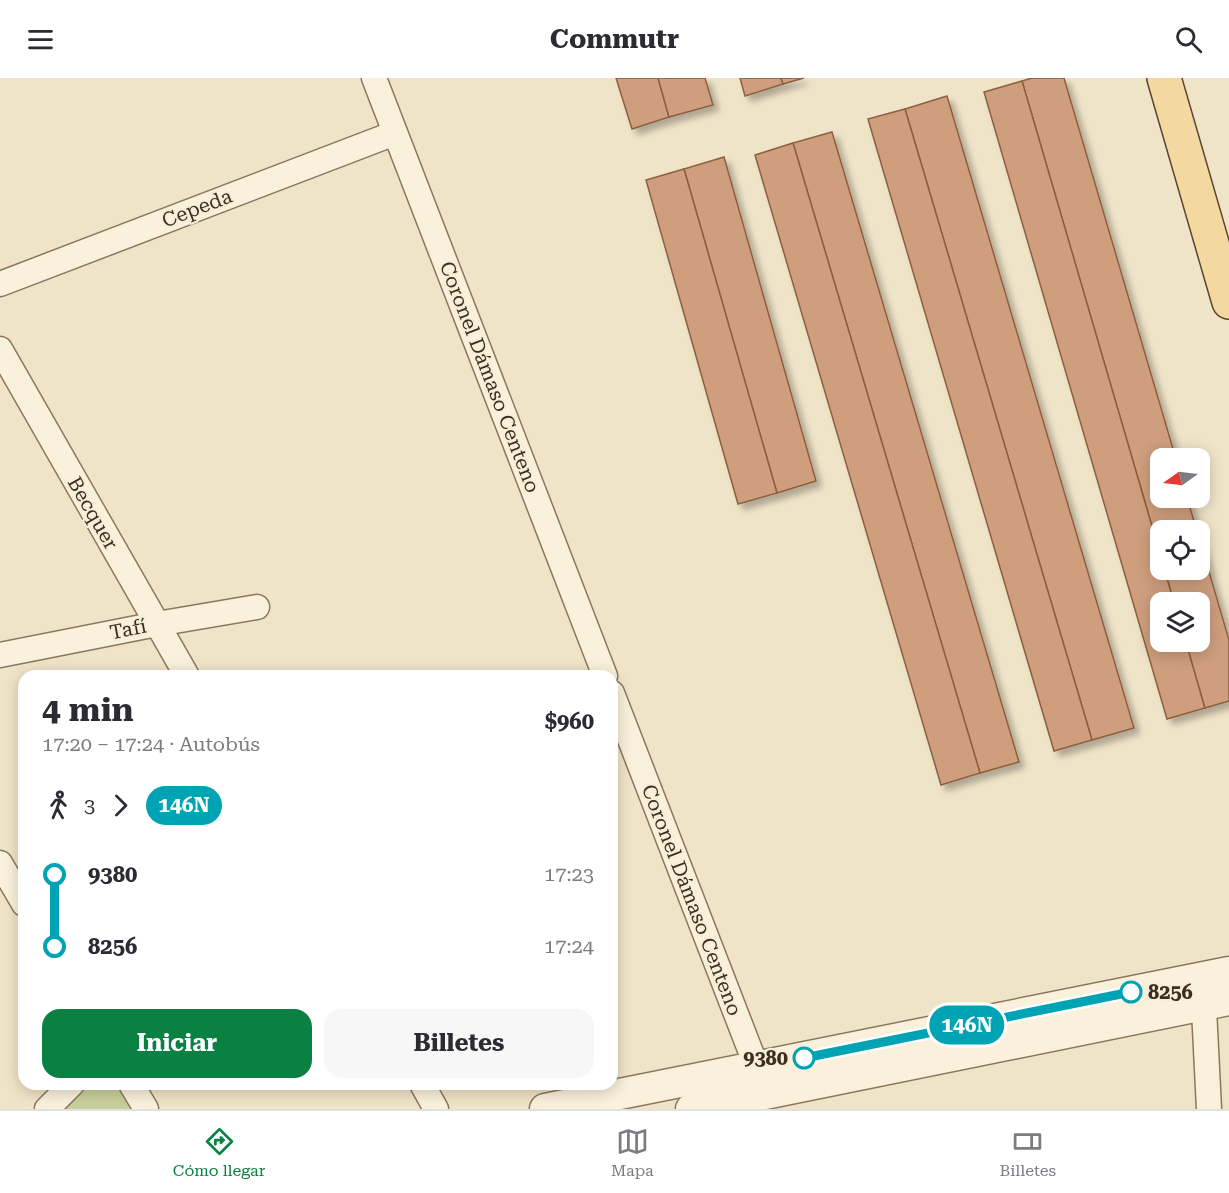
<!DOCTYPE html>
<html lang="es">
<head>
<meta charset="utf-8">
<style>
	:root { --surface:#fff; --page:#f7f7f7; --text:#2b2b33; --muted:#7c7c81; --line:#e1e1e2; --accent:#0b8043 }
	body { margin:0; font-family:"Roboto Serif",serif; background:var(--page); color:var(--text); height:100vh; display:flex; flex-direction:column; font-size:22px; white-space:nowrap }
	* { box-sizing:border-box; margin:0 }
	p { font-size:20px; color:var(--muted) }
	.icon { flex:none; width:33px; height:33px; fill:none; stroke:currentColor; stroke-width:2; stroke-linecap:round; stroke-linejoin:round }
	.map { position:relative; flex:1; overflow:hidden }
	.panel { position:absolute; left:18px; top:592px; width:600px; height:420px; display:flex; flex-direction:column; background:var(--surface); border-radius:18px; box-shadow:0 3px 15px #0003 }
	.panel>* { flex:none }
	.badge { padding:0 12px; border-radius:20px; font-size:21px; line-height:39px }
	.needle { width:39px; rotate:256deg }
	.tools { position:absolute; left:1150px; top:370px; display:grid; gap:12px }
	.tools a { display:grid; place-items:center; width:60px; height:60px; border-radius:12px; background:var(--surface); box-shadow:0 3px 15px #0003; font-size:30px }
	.map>.badge { position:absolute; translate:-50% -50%; box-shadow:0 0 0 3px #fff }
	.legs { display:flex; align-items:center; gap:9px; height:66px; padding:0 24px; font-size:20px }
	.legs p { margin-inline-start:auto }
	.summary { display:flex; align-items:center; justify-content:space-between; height:102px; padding:0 24px }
	h1 { font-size:33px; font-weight:700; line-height:45px }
	.cta { display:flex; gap:12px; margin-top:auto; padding:12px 24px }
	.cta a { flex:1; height:69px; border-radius:18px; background:var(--accent); color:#fff; font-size:24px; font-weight:700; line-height:69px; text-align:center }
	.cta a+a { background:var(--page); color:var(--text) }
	ul { padding:0 24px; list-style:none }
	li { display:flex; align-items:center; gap:21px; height:72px; font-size:22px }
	li i { display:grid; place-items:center; width:9px; height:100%; margin:0 8px; background:currentColor }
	li i::after { content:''; width:15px; height:15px; margin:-8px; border:4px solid; border-radius:50%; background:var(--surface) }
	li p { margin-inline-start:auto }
	li:first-child i { background:linear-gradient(#0000 50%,currentColor 0) }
	li:last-child i { background:linear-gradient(currentColor 50%,#0000 0) }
	header { display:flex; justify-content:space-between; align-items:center; height:78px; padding:0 24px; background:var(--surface); font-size:27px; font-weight:700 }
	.menu { display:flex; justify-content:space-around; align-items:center; height:84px; border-top:2px solid var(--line); background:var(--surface); font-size:16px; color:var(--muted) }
	.menu a { display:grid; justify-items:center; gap:3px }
	.menu .current { color:var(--accent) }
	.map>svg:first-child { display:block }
</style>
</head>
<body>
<header><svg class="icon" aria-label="menu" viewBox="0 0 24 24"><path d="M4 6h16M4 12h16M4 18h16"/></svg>Commutr<svg class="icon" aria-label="search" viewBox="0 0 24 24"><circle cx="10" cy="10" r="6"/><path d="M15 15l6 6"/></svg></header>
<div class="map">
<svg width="1229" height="1031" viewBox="0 0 1229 1031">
	<defs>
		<filter id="shadow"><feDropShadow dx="5.5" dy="5.5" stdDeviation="3" flood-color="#0004"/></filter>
	</defs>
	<rect width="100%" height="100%" fill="#f0e4c8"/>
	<path fill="#c9cf9b" d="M90,1006L120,1007L133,1031H63Z"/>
	<g fill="#cf9f7d" stroke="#8d5f41" stroke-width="1.5" filter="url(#shadow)">
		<path d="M616,0H658L669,39L632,51Z"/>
		<path d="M658,0H705L713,27L669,39Z"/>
		<path d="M740,0H781L783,6L745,18Z"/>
		<path d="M781,0H804L783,6Z"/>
		<path d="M1032,0H1064L1176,381H1161V420H1187L1197,453H1161V479L1022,3Z"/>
		<path d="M1022,3L1161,479V492H1165L1174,525H1161V564H1186L1205,630L1167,641L984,14Z"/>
		<path d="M947,18L1134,650L1092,662L905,31Z"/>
		<path d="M905,31L1092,662L1054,673L868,41Z"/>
		<path d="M832,54L1019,684L980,695L793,65Z"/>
		<path d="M793,65L980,695L941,707L755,77Z"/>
		<path d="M724,79L816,403L777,415L684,91Z"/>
		<path d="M684,91L777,415L738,426L646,102Z"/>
		<path d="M1200,463L1229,562V623L1205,630L1186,564H1200V525H1174L1165,492H1200Z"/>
	</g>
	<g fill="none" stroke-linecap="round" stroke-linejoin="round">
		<g stroke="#8d765c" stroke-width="27">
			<g id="minor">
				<path d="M374,0L605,598"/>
				<path d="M0,206L395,55"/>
				<path d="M0,271L187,598"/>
				<path d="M0,577L157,546L257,529"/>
				<path d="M612,615L757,990V1006"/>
				<path d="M0,785L24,826"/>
				<path d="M1203,911L1209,1031"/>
				<path d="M131,1006L146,1031"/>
				<path d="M422,1006L436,1031"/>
				<path d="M47,1031L72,1006"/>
			</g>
		</g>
		<g stroke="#8d765c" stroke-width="33">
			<g id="tertiary">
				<path d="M545,1031L1229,894"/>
				<path d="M691,1031L1229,922"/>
			</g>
		</g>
		<g stroke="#5b4430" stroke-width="36">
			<path id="primary" d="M1164,0L1229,224"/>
		</g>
		<use href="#minor" stroke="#faf1dc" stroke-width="24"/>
		<use href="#tertiary" stroke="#faf1dc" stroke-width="30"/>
		<use href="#primary" stroke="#f3d9a0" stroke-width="33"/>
	</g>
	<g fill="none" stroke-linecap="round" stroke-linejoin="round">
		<g stroke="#fff" stroke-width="14">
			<path id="line-1" d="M804,980L1131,914"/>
		</g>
		<use href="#line-1" stroke="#00a3b4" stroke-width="9"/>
	</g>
	<g fill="#fff" stroke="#00a3b4" stroke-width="3">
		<circle cx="1131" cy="914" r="10"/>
		<circle cx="804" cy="980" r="10"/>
	</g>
	<g text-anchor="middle" stroke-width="4.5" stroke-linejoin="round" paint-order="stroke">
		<g font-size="20" fill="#3d2e20" stroke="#f7eed8">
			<text transform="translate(197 130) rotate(-21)" y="7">Cepeda</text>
			<text transform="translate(490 299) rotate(69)" y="7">Coronel Dámaso Centeno</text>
			<text transform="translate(93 435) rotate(60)" y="7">Becquer</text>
			<text transform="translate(128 551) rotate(-11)" y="7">Tafí</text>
			<text transform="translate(692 822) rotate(69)" y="7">Coronel Dámaso Centeno</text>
		</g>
		<g font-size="20" font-weight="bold" fill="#3d2e20" stroke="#f7eed8" text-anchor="start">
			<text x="1148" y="921">8256</text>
			<text x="788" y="987" text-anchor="end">9380</text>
		</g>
	</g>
</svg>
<div class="tools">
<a><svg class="needle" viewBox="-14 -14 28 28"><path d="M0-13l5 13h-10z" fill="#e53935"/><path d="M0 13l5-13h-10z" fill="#7c7c81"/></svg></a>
<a><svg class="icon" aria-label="locate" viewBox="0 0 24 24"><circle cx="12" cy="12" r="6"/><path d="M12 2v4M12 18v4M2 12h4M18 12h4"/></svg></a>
<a><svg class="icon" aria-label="layers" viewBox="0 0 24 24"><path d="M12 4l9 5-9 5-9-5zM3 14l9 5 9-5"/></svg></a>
</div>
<b class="badge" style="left:967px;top:947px;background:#00a3b4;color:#fff">146N</b>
<section class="panel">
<div class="summary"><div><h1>4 min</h1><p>17:20 – 17:24 · Autobús</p></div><b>$960</b></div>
<div class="legs"><svg class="icon" aria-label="walk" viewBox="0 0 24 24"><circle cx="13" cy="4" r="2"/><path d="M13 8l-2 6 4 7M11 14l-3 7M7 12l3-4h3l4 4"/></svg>3<svg class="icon" aria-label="forward" viewBox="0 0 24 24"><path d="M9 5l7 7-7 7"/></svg><b class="badge" style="background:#00a3b4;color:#fff">146N</b></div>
<ul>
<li><i style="color:#00a3b4"></i><b>9380</b><p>17:23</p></li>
<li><i style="color:#00a3b4"></i><b>8256</b><p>17:24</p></li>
</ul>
<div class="cta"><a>Iniciar</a><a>Billetes</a></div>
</section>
</div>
<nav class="menu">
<a class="current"><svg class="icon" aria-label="directions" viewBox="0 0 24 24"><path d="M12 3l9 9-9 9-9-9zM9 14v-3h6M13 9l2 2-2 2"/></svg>Cómo llegar</a>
<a><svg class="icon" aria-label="map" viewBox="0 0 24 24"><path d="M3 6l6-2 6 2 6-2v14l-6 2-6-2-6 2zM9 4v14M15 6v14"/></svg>Mapa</a>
<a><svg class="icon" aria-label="tickets" viewBox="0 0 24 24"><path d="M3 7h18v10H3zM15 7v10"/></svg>Billetes</a>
</nav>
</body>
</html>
